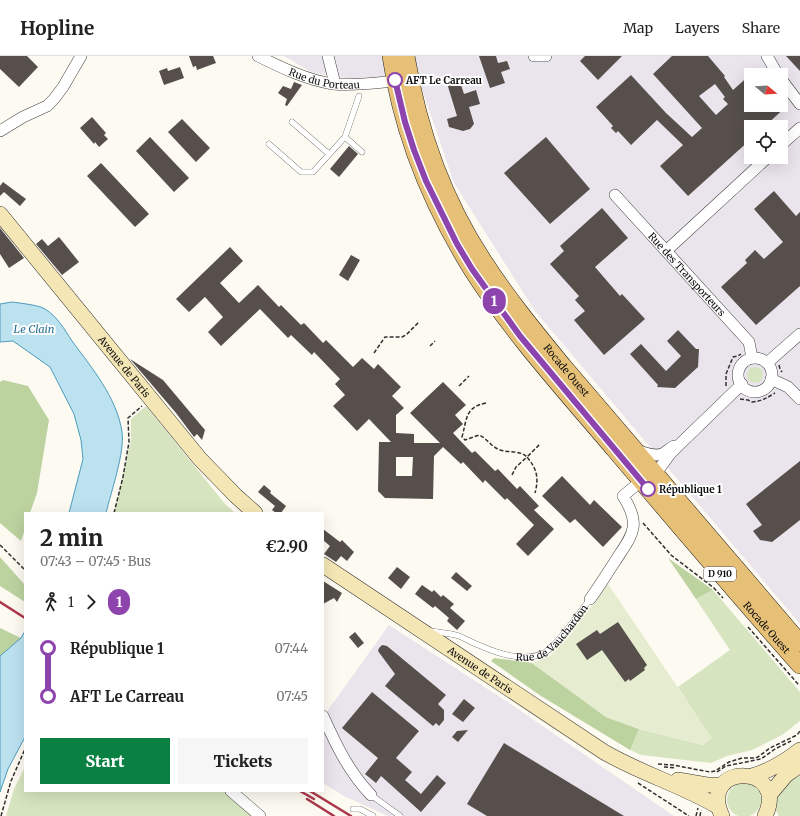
<!DOCTYPE html>
<html lang="en">
<head>
<meta charset="utf-8">
<style>
	:root { --surface:#fff; --page:#f6f6f6; --text:#222; --muted:#767676; --line:#e0e0e0; --accent:#0b8043 }
	body { margin:0; font-family:Merriweather,serif; background:var(--page); color:var(--text); height:100vh; display:flex; flex-direction:column; font-size:15px; white-space:nowrap }
	* { box-sizing:border-box; margin:0 }
	p { font-size:13px; color:var(--muted) }
	.icon { flex:none; width:22px; height:22px; fill:none; stroke:currentColor; stroke-width:2; stroke-linecap:round; stroke-linejoin:round }
	.map { position:relative; flex:1; overflow:hidden }
	.panel { position:absolute; left:24px; top:456px; width:300px; height:280px; display:flex; flex-direction:column; background:var(--surface); border-radius:0px; box-shadow:0 4px 16px #0002 }
	.panel>* { flex:none }
	.badge { padding:0 8px; border-radius:13px; font-size:14px; line-height:26px }
	.needle { width:26px; rotate:108deg }
	.fabs { position:absolute; left:744px; top:12px; display:grid; gap:8px }
	.fabs a { display:grid; place-items:center; width:44px; height:44px; border-radius:0px; background:var(--surface); box-shadow:0 4px 16px #0002; font-size:20px }
	.map>.badge { position:absolute; translate:-50% -50%; box-shadow:0 0 0 2px #fff }
	.legs { display:flex; align-items:center; gap:6px; height:44px; padding:0 16px; font-size:13px }
	.legs p { margin-inline-start:auto }
	.overview { display:flex; align-items:center; justify-content:space-between; height:68px; padding:0 16px }
	h1 { font-size:22px; font-weight:800; line-height:30px }
	.cta { display:flex; gap:8px; margin-top:auto; padding:8px 16px }
	.cta a { flex:1; height:46px; border-radius:0px; background:var(--accent); color:#fff; font-size:16px; font-weight:800; line-height:46px; text-align:center }
	.cta a+a { background:var(--page); color:var(--text) }
	ul { padding:0 16px; list-style:none }
	li { display:flex; align-items:center; gap:14px; height:48px; font-size:15px }
	li i { display:grid; place-items:center; width:6px; height:100%; margin:0 5px; background:currentColor }
	li i::after { content:''; width:10px; height:10px; margin:-5px; border:3px solid; border-radius:50%; background:var(--surface) }
	li p { margin-inline-start:auto }
	li:first-child i { background:linear-gradient(#0000 50%,currentColor 0) }
	li:last-child i { background:linear-gradient(currentColor 50%,#0000 0) }
	header { display:flex; align-items:center; gap:24px; box-sizing:border-box; height:56px; padding:0 20px; background:var(--surface); border-bottom:1px solid var(--line) }
	header strong { font-size:19px }
	nav { display:flex; gap:22px; margin-inline-start:auto; font-size:14px }
	.map>svg:first-child { display:block }
</style>
</head>
<body>
<header>
<strong>Hopline</strong>
<nav><a>Map</a><a>Layers</a><a>Share</a></nav>
</header>
<div class="map">
<svg width="800" height="760" viewBox="0 0 800 760">
	<rect width="100%" height="100%" fill="#fdfaf1"/>
	<g fill="#eae4ec" fill-rule="evenodd">
		<path d="M284,0H800V568L535,255L454,127L422,33L313,17ZM751,19H781V49H751ZM751,71H781V101H751Z"/>
		<path d="M389,569L509,647L674,760H388L344,740L323,727V661Z"/>
	</g>
	<g fill="#d6e4bf">
		<circle cx="755" cy="319" r="8"/>
		<path d="M146,350L225,448L235,457H114L131,384V363Z"/>
		<path d="M713,534L800,636V665L782,679L752,694L727,700L711,707L641,699L630,694L639,673L703,689L711,682L678,631L730,594L696,543Z"/>
		<path d="M25,711V735H224L252,760H6L14,733Z"/>
		<path d="M800,714V760H779C775,754 773,749 775,742C776,736 795,720 800,714Z"/>
		<circle cx="744" cy="744" r="17"/>
	</g>
	<g fill="#bcd3a0">
		<path d="M3,324L28,330L49,364L37,437L30,457H25V473L21,485L0,467V326Z"/>
		<path d="M0,501L25,529V546L0,530Z"/>
		<path d="M668,502L713,534L696,543Z"/>
		<path d="M0,572L21,582L0,600Z"/>
		<path d="M494,602L532,607L606,661L639,673L630,694L541,640L491,605Z"/>
	</g>
	<path fill="#e5eccf" d="M608,528L712,682L703,689L639,673L606,661L532,607L550,600L568,582Z"/>
	<g fill="#bce1ef" stroke="#4c9cbc">
		<path d="M12,246C19,247 39,249 45,253C57,260 65,274 72,285C92,312 117,342 122,376C125,396 111,436 106,457H69L83,403L81,384L74,358L50,311L13,285L0,286V248Z"/>
		<path d="M25,575V681L8,713L0,736V600L21,582Z"/>
	</g>
	<g fill="#564f4c" fill-rule="evenodd">
		<path d="M0,0H27L38,11L19,31L0,13Z"/>
		<path d="M189,0H213L216,7L197,14L196,10L193,11Z"/>
		<path d="M479,0H496L498,7L507,5L510,13L501,16L505,27L490,32Z"/>
		<path d="M585,0H622L598,24L580,5Z"/>
		<path d="M672,0H708L725,20L724,21L733,34L751,18V49H788L764,71H751V83L688,140L660,110L683,89L657,64L631,89L618,75L616,77L611,72L613,70L596,51L631,19L666,57L692,81L702,72L653,18ZM715,28L725,41L723,43L728,48L716,59L699,40Z"/>
		<path d="M786,0H800V15Z"/>
		<path d="M180,11L184,22L164,29L159,15L167,12L168,15Z"/>
		<path d="M458,20L464,38L476,34L480,48L469,51L474,68L470,73L463,75L449,71L447,63L457,60L446,24Z"/>
		<path d="M294,26L302,29L287,50L285,49L287,43L278,37L283,30L291,33Z"/>
		<path d="M92,61L106,77L104,79L108,83L99,91L95,86L94,88L80,72Z"/>
		<path d="M182,63L210,92L196,106L168,76Z"/>
		<path d="M150,81L189,122L174,136L136,95Z"/>
		<path d="M546,81L590,133L550,168L504,117Z"/>
		<path d="M349,90L358,98L339,121L330,113Z"/>
		<path d="M101,107L149,158L135,171L87,120Z"/>
		<path d="M3,126L26,143L20,150L4,136L0,140V130Z"/>
		<path d="M774,135L796,160L800,156V230L756,269L721,231L747,207L745,204L755,194L764,203L783,186L754,153Z"/>
		<path d="M602,152L628,182L595,211L620,240L622,238L645,263L604,299L574,264L585,255L575,244L579,240L550,208L564,195L560,190Z"/>
		<path d="M0,172L24,202L9,212L0,198Z"/>
		<path d="M59,181L79,206L62,219L36,188L42,183L48,190Z"/>
		<path d="M230,191L243,205L220,227L239,247L258,229L279,251L281,249L301,269L304,267L323,287L326,284L353,311L362,302L374,313L378,308L401,331L392,340L404,352L396,359V377L414,378V387H440L410,357L443,326L466,349L455,359L463,368L453,377L472,397L475,395L495,415L498,413L517,433L520,430L539,450L534,454L554,473L528,500L516,488L534,469L507,442L505,444L485,424L483,427L463,406L461,408L443,391L434,400L433,443L385,442L378,435L379,386H391L369,363L357,375L333,350L345,339L335,328L340,323L314,296L312,299L291,279L288,282L260,253L221,290L208,276L223,261L205,241L189,256L176,243ZM396,401H413L412,420H396Z"/>
		<path d="M351,199L360,204L348,225L339,219Z"/>
		<path d="M678,274L696,293H699L698,311L675,332L657,331L658,329L630,298L641,288L666,315L681,300L667,285Z"/>
		<path d="M130,303L163,324L205,374L202,384L197,378L194,381L176,357Z"/>
		<path d="M800,405V464L772,486L760,484L753,475L762,469L746,448Z"/>
		<path d="M562,420L590,449L594,444L622,471L603,491L575,463L570,467L542,440Z"/>
		<path d="M264,429L271,435L270,437L286,450L281,457H276L272,454L275,450L258,436Z"/>
		<path d="M323,473L340,486L342,484L354,496L347,505L341,500L336,506L324,498L330,490L323,484Z"/>
		<path d="M397,511L410,521L401,533L388,522Z"/>
		<path d="M456,516L472,530L467,535L451,522Z"/>
		<path d="M323,525L342,537L337,546L334,542L323,548Z"/>
		<path d="M422,529L432,536L434,534L441,541L443,539L454,548L450,552L465,565L457,574L447,565L449,562L435,550L433,552L415,538Z"/>
		<path d="M618,566L647,609L644,612L645,614L630,625L629,623L625,626L602,594L587,604L576,588L597,574L600,578Z"/>
		<path d="M355,576L364,587L358,592L349,581Z"/>
		<path d="M382,589L387,590L446,639L438,648L444,654V664L439,670L436,667L433,670L385,630L395,618L378,595L379,592Z"/>
		<path d="M372,636L419,675L396,702L412,716L405,724L421,738L437,719L446,727L421,756L381,720L376,727L365,718L378,702L342,672Z"/>
		<path d="M464,643L475,652L463,666L452,658Z"/>
		<path d="M468,674L458,686L452,681L457,675Z"/>
		<path d="M504,687L624,760H487L467,748Z"/>
	</g>
	<g fill="none" stroke-linecap="round" stroke-linejoin="round">
		<g stroke="#414141" stroke-width="6">
			<g id="lane">
				<path d="M292,66L329,98"/>
				<path d="M345,81L362,96"/>
				<path d="M269,88L301,116H313L345,81L359,40"/>
				<path id="s1" d="M431,575C440,577 450,577 459,580C466,583 473,587 481,590C499,598 525,606 544,597C556,591 581,555 590,543"/>
				<path d="M371,739L400,760"/>
				<path d="M353,753H360L373,760"/>
			</g>
		</g>
		<g stroke="#414141" stroke-width="12">
			<g id="street">
				<path id="s2" d="M258,0C282,12 307,24 333,28C353,30 375,27 395,25"/>
				<path d="M328,0L335,28"/>
				<path d="M534,0H546"/>
				<path d="M767,0L778,19"/>
				<path d="M781,23L800,48"/>
				<path d="M0,75L23,61L47,50L54,43L63,31L81,0"/>
				<path d="M781,89L800,72"/>
				<path id="s3" d="M615,139L749,286L752,302"/>
				<path d="M666,195L768,101"/>
				<circle cx="755" cy="319" r="17"/>
				<path d="M767,307L800,278"/>
				<path d="M771,323L788,331L800,343"/>
				<path d="M635,393C643,396 655,402 664,397C667,395 670,392 674,390"/>
				<path d="M590,543C599,531 606,519 614,507C631,480 643,471 623,440L641,425L657,416L670,398L682,386L742,328"/>
				<path d="M323,660C336,689 349,716 371,739"/>
				<path d="M231,735L260,760"/>
			</g>
		</g>
		<g stroke="#303030" stroke-width="16">
			<g id="secondary">
				<path id="s4" d="M0,158L200,403L236,440L255,457"/>
				<path id="s5" d="M323,509L604,696C640,717 681,729 717,750"/>
				<path d="M752,720C769,715 786,705 800,694"/>
				<path d="M678,724L707,729H722"/>
				<path d="M770,738L786,719L800,709"/>
				<path d="M722,760C697,706 790,707 765,760"/>
			</g>
		</g>
		<g stroke="#1f1f1f" stroke-width="18">
			<g id="primary">
				<path id="s6" d="M391,0C402,76 431,147 471,212C512,277 565,335 615,394C676,466 737,538 800,609"/>
				<path id="s7" d="M406,0C418,73 443,144 484,206C508,243 536,277 563,310L800,587"/>
			</g>
		</g>
		<g stroke="#303030" stroke-width="1.5" stroke-dasharray="4 2" stroke-linecap="butt">
			<path d="M430,290L435,285"/>
			<path d="M374,297L385,281H402L406,279L419,266"/>
			<path d="M779,309L780,313L782,316"/>
			<path d="M459,330L469,320"/>
			<path d="M726,330V318L733,301L738,300L741,298"/>
			<path d="M740,343L748,344L752,346C762,345 767,342 775,337"/>
			<path d="M486,347C465,351 467,363 462,381L465,384L479,379C487,382 491,391 500,394C509,397 520,394 527,401L540,388"/>
			<path d="M512,419L516,411L527,401C537,413 539,422 535,437"/>
			<path d="M114,457L123,421L129,386L128,362L142,350"/>
			<path d="M643,467L671,499L714,532L723,542"/>
			<path d="M0,489L25,514"/>
			<path d="M748,571L798,628L800,629"/>
			<path d="M658,708L673,709L710,716L715,715L729,706L742,702H755L758,701L770,692L797,679L800,675"/>
			<path d="M664,711L676,712"/>
			<path d="M717,716L726,710L761,703L775,693L791,685"/>
			<path d="M638,727L689,760"/>
			<path d="M1,760L11,725L25,693"/>
			<path d="M696,760L698,752"/>
			<path d="M700,760L701,754"/>
		</g>
		<use href="#lane" stroke="#fff" stroke-width="5.5"/>
		<use href="#street" stroke="#fff" stroke-width="11"/>
		<use href="#secondary" stroke="#f5e7b5" stroke-width="15"/>
		<use href="#primary" stroke="#e7c077" stroke-width="17"/>
		<g stroke="#ad374a" stroke-width="2.5">
			<path d="M0,546L25,562"/>
			<path d="M300,735L314,743"/>
			<path d="M310,735L351,760"/>
			<path d="M307,743L334,760"/>
		</g>
	</g>
	<g fill="none" stroke-linecap="round" stroke-linejoin="round">
		<g stroke="#fff" stroke-width="9">
			<path id="line-1" d="M395,24L405,66L414,94L426,125L457,188L472,213L520,280L648,433"/>
		</g>
		<use href="#line-1" stroke="#8e44ad" stroke-width="6"/>
	</g>
	<g fill="#fff" stroke="#8e44ad" stroke-width="2">
		<circle cx="395" cy="24" r="7"/>
		<circle cx="648" cy="433" r="7"/>
	</g>
	<g text-anchor="middle" stroke-width="4" stroke-linejoin="round" paint-order="stroke">
		<rect fill="#fff" stroke="#565656" stroke-width="1" x="704" y="511" width="32" height="14" rx="3"/>
		<g font-size="9" font-weight="bold" fill="#0e0e0e">
			<text x="720" y="521">D 910</text>
		</g>
		<g font-size="10" fill="#0e0e0e" stroke="#fff">
			<text dy="4" stroke="none"><textPath href="#s2" startOffset="71">Rue du Porteau</textPath></text>
			<text dy="4" stroke="none"><textPath href="#s3" startOffset="107">Rue des Transporteurs</textPath></text>
			<text dy="4" stroke="none"><textPath href="#s4" startOffset="197">Avenue de Paris</textPath></text>
			<text dy="4" stroke="none"><textPath href="#s7" startOffset="358">Rocade Ouest</textPath></text>
			<text dy="4" stroke="none"><textPath href="#s1" startOffset="135">Rue de Vauchardon</textPath></text>
			<text dy="4" stroke="none"><textPath href="#s6" startOffset="694">Rocade Ouest</textPath></text>
			<text dy="4" stroke="none"><textPath href="#s5" startOffset="189">Avenue de Paris</textPath></text>
		</g>
		<g font-size="10" font-weight="bold" fill="#0e0e0e" stroke="#fff" text-anchor="start">
			<text x="406" y="28">AFT Le Carreau</text>
			<text x="659" y="437">République 1</text>
		</g>
		<g font-size="11" font-style="italic" fill="#276e91" stroke="#fff">
			<text x="34" y="277">Le Clain</text>
		</g>
	</g>
</svg>
<div class="fabs">
<a><svg class="needle" viewBox="-14 -14 28 28"><path d="M0-13l5 13h-10z" fill="#e53935"/><path d="M0 13l5-13h-10z" fill="#767676"/></svg></a>
<a><svg class="icon" aria-label="locate" viewBox="0 0 24 24"><circle cx="12" cy="12" r="6"/><path d="M12 2v4M12 18v4M2 12h4M18 12h4"/></svg></a>
</div>
<b class="badge" style="left:494px;top:245px;background:#8e44ad;color:#fff">1</b>
<section class="panel">
<div class="overview"><div><h1>2 min</h1><p>07:43 – 07:45 · Bus</p></div><b>€2.90</b></div>
<div class="legs"><svg class="icon" aria-label="walk" viewBox="0 0 24 24"><circle cx="13" cy="4" r="2"/><path d="M13 8l-2 6 4 7M11 14l-3 7M7 12l3-4h3l4 4"/></svg>1<svg class="icon" aria-label="forward" viewBox="0 0 24 24"><path d="M9 5l7 7-7 7"/></svg><b class="badge" style="background:#8e44ad;color:#fff">1</b></div>
<ul>
<li><i style="color:#8e44ad"></i><b>République 1</b><p>07:44</p></li>
<li><i style="color:#8e44ad"></i><b>AFT Le Carreau</b><p>07:45</p></li>
</ul>
<div class="cta"><a>Start</a><a>Tickets</a></div>
</section>
</div>
</body>
</html>
